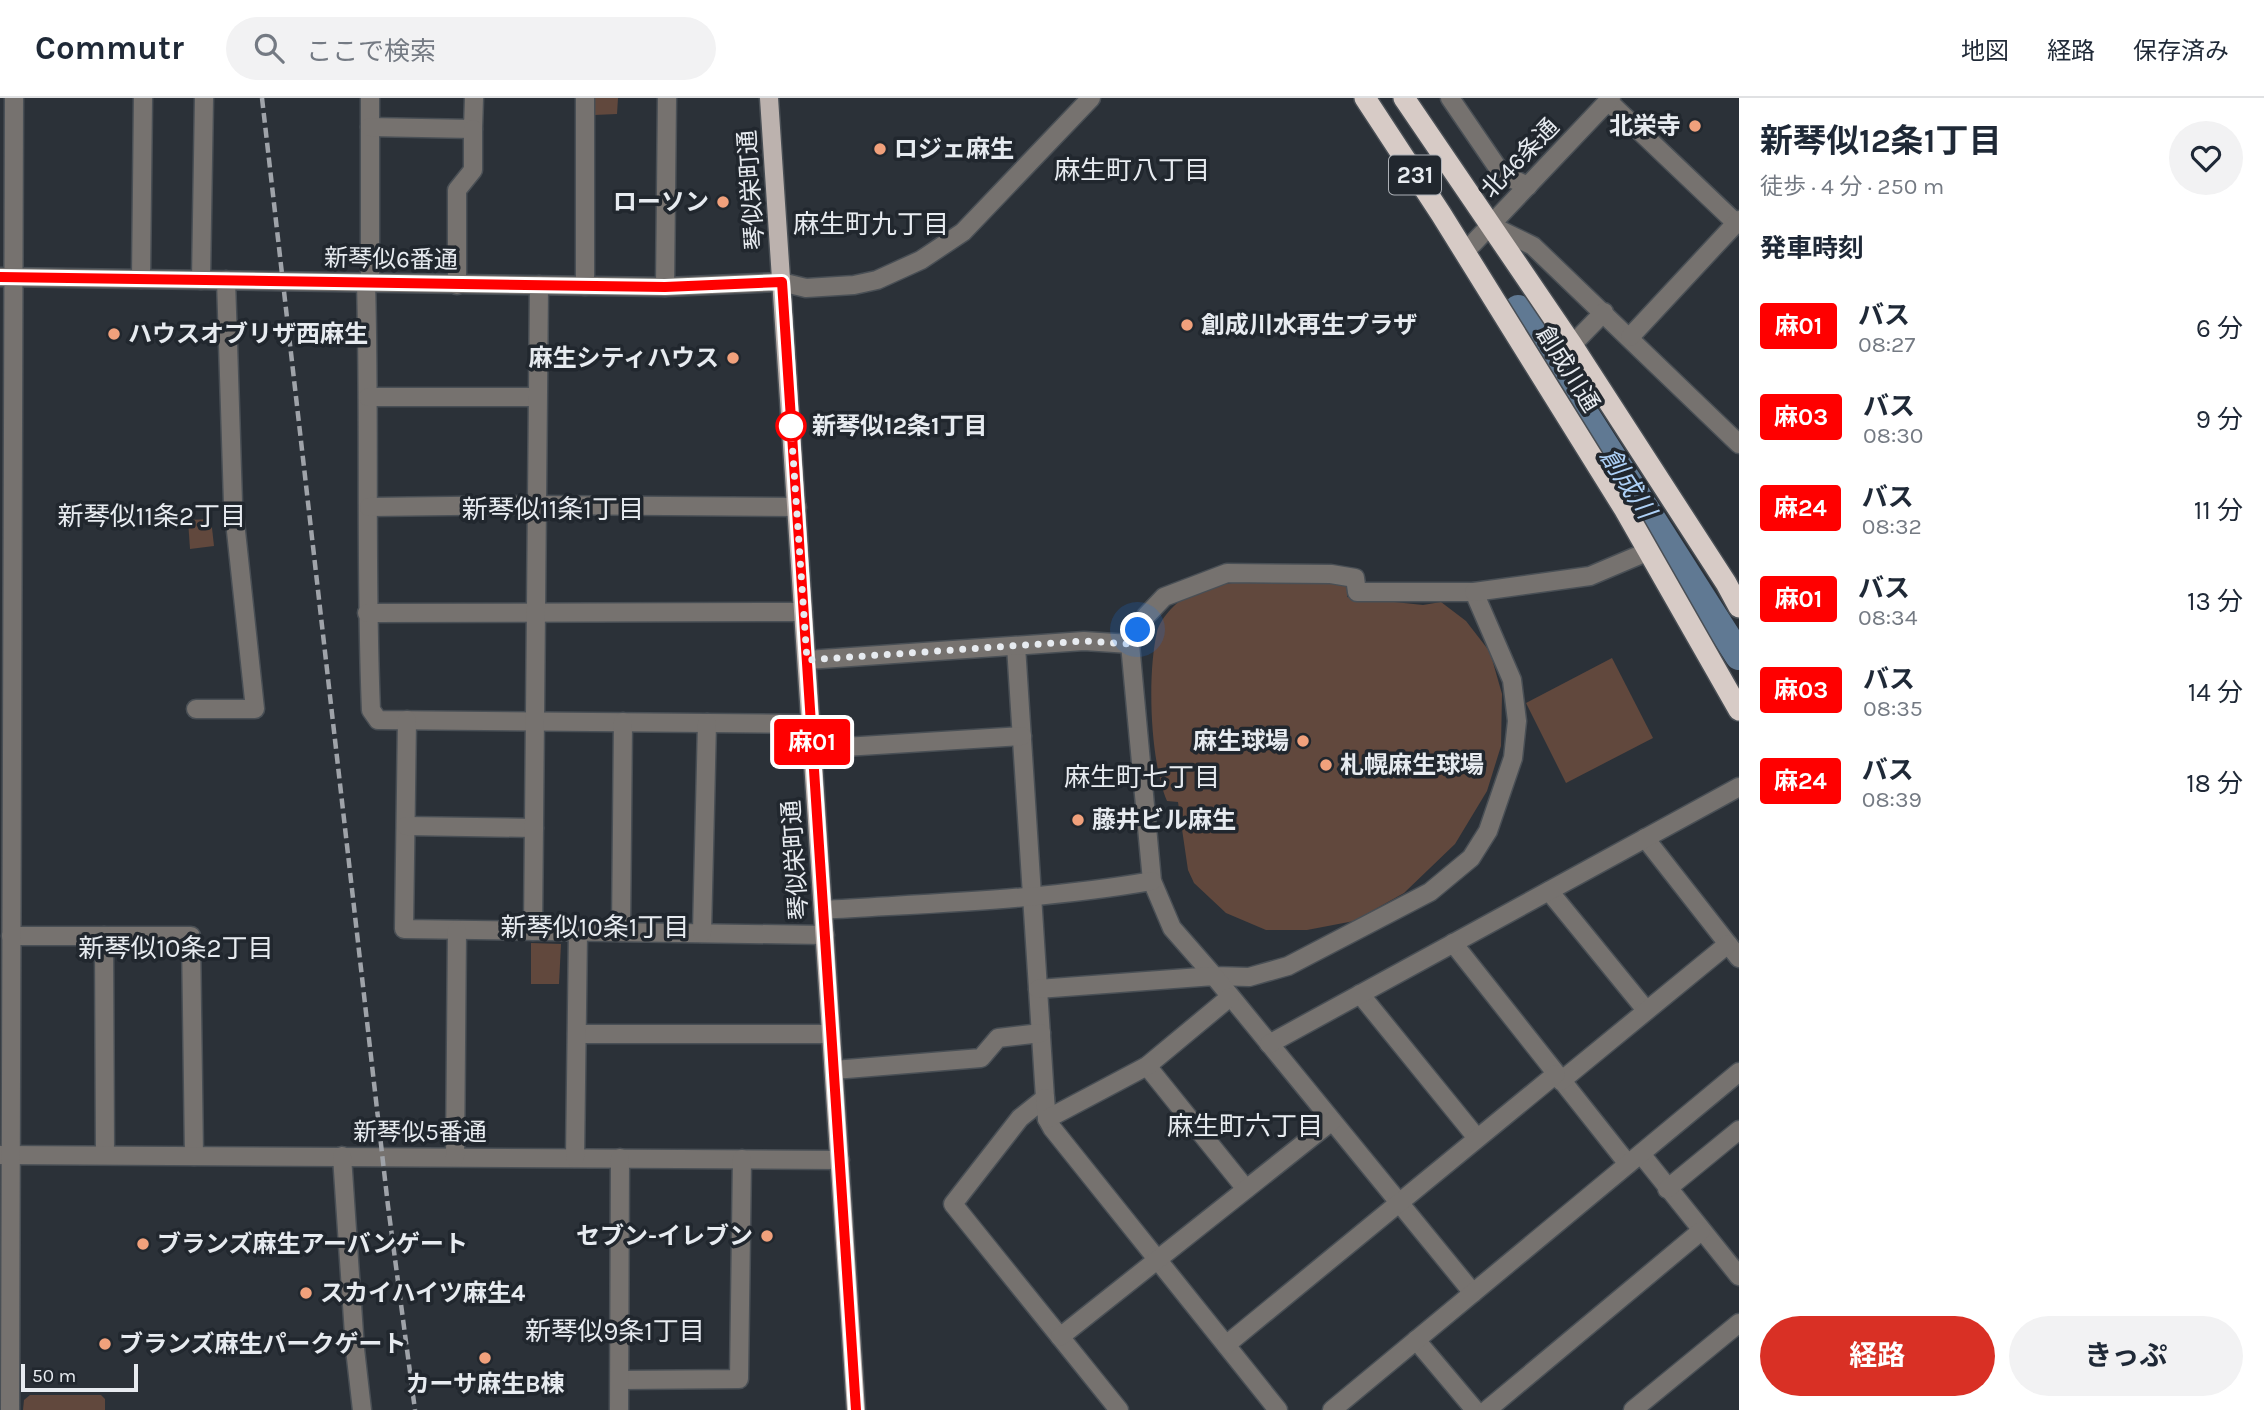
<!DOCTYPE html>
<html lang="ja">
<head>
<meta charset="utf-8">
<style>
	:root { --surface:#fff; --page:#f2f2f3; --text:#1f2937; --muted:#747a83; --line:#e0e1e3; --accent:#d93025 }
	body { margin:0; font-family:Karla,"Noto Sans JP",sans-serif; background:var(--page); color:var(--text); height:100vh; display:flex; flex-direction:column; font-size:26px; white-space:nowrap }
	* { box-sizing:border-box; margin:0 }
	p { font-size:23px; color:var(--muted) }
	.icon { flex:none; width:38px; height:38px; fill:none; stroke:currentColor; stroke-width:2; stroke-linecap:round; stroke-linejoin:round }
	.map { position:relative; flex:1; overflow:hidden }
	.sheet { display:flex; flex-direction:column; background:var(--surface); width:525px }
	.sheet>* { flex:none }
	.badge { padding:0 14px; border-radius:5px; font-size:24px; line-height:46px }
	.scale { position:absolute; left:21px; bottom:18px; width:117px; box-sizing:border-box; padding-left:7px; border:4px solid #e7ebf0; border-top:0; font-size:19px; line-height:24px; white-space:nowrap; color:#e7ebf0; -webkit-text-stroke:5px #21272e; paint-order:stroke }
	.you { position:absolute; width:35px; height:35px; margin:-18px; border:5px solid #fff; border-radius:50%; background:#1a73e8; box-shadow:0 0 0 10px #1a73e833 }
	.map>.badge { position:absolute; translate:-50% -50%; box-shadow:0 0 0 4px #fff }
	h2 { padding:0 21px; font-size:26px; line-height:63px }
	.round { display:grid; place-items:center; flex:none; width:74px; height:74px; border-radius:37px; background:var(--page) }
	.overview { display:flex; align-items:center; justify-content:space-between; height:119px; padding:0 21px }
	h1 { font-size:33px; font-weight:700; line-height:52px }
	.primary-button { display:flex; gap:14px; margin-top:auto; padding:14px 21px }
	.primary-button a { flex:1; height:80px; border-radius:42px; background:var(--accent); color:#fff; font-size:28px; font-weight:700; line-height:80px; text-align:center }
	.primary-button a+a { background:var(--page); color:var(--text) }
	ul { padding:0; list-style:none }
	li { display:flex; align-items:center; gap:21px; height:91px; padding:0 21px }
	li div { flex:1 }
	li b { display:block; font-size:26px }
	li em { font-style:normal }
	li .badge { min-width:77px; font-weight:700; text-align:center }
	header { display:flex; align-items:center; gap:42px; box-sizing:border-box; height:98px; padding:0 35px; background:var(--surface); border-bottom:2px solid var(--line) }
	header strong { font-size:33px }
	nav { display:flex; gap:38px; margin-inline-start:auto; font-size:24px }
	.search { width:490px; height:63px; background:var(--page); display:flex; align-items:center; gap:18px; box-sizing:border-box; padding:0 24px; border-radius:38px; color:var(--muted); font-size:26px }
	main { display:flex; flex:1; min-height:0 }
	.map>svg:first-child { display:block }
</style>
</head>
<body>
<header>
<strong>Commutr</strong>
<div class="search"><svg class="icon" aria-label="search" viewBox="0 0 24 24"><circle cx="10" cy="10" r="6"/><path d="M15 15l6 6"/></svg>ここで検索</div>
<nav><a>地図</a><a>経路</a><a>保存済み</a></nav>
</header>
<main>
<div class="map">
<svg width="1739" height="1312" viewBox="0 0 1739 1312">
	<rect width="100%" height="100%" fill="#2b3138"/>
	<g fill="#61483d">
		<path d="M594,0H618L617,16L594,17Z"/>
		<path d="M211,421L214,448L190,451L188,422Z"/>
		<path d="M1302,480L1349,485L1347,499L1423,507L1441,504L1466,523L1490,554L1502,596L1501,648L1487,693L1455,746L1404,795L1354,823L1307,832H1266L1226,815L1194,785L1188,772L1178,704L1167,703C1150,663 1147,577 1157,534C1160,521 1175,505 1187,498C1218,481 1267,483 1302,480Z"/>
		<path d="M1612,560L1653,640L1566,685L1526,605Z"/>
		<path d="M531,845L561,846L559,886H531Z"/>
		<path d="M30,1297H101L105,1301V1312H23L24,1302Z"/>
	</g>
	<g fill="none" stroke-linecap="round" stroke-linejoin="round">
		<path stroke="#607993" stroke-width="28" d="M1518,211L1739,558"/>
		<g stroke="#494f55" stroke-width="21">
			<g id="minor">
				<path d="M370,0V185"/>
				<path d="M1450,0L1502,76L1528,88"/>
				<path d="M1608,3L1736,125"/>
				<path d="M370,29L473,31L474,0"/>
				<path d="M1490,127L1533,148L1739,346"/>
				<path d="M1465,154L1611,0"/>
				<path d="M0,179L665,189L781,184L806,190L854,187L877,182L921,162L963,134L1091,0"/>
				<path d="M141,181L143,0"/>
				<path d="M201,182L204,0"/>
				<path d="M366,185C370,328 365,470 371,612L378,622L811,626"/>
				<path d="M457,187V92L473,72V31"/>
				<path d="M585,188V0"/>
				<path d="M665,189L667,0"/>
				<path d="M1630,239L1739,122"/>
				<path d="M1572,247L1604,214"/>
				<path d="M368,299H537"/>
				<path d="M369,409L536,407L797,409"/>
				<path d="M1227,475L1331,476L1355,480L1357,494H1474L1512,582L1517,623L1513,660L1488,733L1471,760L1430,794L1288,868L1249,879L1214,878L1172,830L1152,783L1130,546L1146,518L1164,499Z"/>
				<path d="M1474,494L1590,478L1649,453"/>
				<path d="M367,515L803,514"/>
				<path d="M1016,548L1045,1000L1020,1020L953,1106L1119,1312"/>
				<path d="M807,562L1084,543L1130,546"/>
				<path d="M196,611H255L233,405L226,182"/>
				<path d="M407,622L404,831L825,837"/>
				<path d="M812,651L1022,638"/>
				<path d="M406,728L534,730"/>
				<path d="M1645,740L1739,860"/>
				<path d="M1549,793L1646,912"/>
				<path d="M823,812C933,805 1043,802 1152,783"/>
				<path d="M533,833L539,187"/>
				<path d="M621,834L623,624"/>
				<path d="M702,835L707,625"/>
				<path d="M11,838H191L194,1058"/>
				<path d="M104,838L105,1057"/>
				<path d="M1453,845L1628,1066"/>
				<path d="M1038,891L1214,878L1473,1195"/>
				<path d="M1360,896L1477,1040"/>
				<path d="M577,936H831"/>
				<path d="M1269,946L1739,689"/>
				<path d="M1147,968L1246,1091"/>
				<path d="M834,972L981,960L998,940L1041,935"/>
				<path d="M1561,983L1728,846"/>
				<path d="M1045,1000L1047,1021L1052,1030L1278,1312"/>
				<path d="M1047,1021L1147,968L1230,899"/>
				<path d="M1641,1056L1739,1178"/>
				<path d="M0,1057L840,1062"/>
				<path d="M342,1058L355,1251L362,1312"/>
				<path d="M455,1059L457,832"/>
				<path d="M575,1060L578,834"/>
				<path d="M1667,1091L1739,1032"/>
				<path d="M1060,1239L1332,1023"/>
				<path d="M1416,1242L1475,1312"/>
				<path d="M1226,1247L1556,976"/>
				<path d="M620,1282L739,1281L742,1061"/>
				<path d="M10,1312L14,0"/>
				<path d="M619,1312L620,1060"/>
				<path d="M1332,1312L1739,974"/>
				<path d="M1487,1312L1701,1133"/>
				<path d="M1633,1312L1739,1225"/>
			</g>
		</g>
		<g stroke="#494f55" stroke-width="21">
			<path id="major" d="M769,0L856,1312"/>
		</g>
		<g stroke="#494f55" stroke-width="24">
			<g id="highway">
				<path d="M1365,0L1441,116L1625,412L1739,612"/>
				<path d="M1404,0L1572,247L1726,485L1739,509"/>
			</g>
		</g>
		<use href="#minor" stroke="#76726f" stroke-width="18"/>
		<use href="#major" stroke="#bcb2ae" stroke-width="18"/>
		<use href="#highway" stroke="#d7cbc6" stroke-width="21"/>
		<path stroke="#9fa3a9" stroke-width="4.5" stroke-dasharray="10 5" stroke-linecap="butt" d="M262,0L388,1108L415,1312"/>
	</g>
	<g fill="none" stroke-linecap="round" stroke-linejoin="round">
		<g stroke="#fff" stroke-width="16">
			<path id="line" d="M0,179L665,189L782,184L856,1312"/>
		</g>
		<use href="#line" stroke="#f00" stroke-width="10"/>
		<path stroke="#e7ebf0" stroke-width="7" stroke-dasharray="0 12.6" d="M791,328L807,562L1084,543L1130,546L1138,532"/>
	</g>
	<g fill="#f1a17c" stroke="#21272e" stroke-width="2.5">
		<circle cx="1695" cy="28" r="7"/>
		<circle cx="880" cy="51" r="7"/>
		<circle cx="723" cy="104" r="7"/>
		<circle cx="1187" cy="227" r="7"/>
		<circle cx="114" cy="236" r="7"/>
		<circle cx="733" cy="260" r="7"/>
		<circle cx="1303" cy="643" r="7"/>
		<circle cx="1326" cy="667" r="7"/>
		<circle cx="1078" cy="722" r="7"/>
		<circle cx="767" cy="1138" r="7"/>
		<circle cx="143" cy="1146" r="7"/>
		<circle cx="306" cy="1195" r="7"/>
		<circle cx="105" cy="1246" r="7"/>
		<circle cx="485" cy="1260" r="7"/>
	</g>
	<circle fill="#fff" stroke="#f00" stroke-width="3.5" cx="791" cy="328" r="14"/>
	<g text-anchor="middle" stroke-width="7" stroke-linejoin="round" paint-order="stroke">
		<rect fill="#21272e" stroke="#acb0b6" stroke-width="2" x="1389" y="57.5" width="52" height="39" rx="5"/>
		<g font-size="23" font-weight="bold" fill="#e7ebf0">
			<text x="1415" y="85">231</text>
		</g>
		<g font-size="24" font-weight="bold" fill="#e7ebf0" stroke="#21272e" text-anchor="start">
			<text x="1681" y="36" text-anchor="end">北栄寺</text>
			<text x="894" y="59">ロジェ麻生</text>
			<text x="709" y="112" text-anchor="end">ローソン</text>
			<text x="1201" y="235">創成川水再生プラザ</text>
			<text x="128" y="244">ハウスオブリザ西麻生</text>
			<text x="719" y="268" text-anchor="end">麻生シティハウス</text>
			<text x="1289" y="651" text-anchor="end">麻生球場</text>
			<text x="1340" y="675">札幌麻生球場</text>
			<text x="1092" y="730">藤井ビル麻生</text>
			<text x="753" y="1146" text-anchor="end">セブン-イレブン</text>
			<text x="157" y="1154">ブランズ麻生アーバンゲート</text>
			<text x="320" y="1203">スカイハイツ麻生4</text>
			<text x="119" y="1254">ブランズ麻生パークゲート</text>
			<text x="485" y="1294" text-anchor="middle">カーサ麻生B棟</text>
		</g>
		<g font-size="24" fill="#e7ebf0" stroke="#21272e">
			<text transform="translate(1520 60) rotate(-46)" y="8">北46条通</text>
			<text transform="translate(751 92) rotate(-94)" y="8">琴似栄町通</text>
			<text transform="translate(391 161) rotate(1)" y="8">新琴似6番通</text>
			<text transform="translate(1568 271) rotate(58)" y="8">創成川通</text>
			<text transform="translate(795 762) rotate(-94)" y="8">琴似栄町通</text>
			<text x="420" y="1042">新琴似5番通</text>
		</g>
		<g font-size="24" font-weight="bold" fill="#e7ebf0" stroke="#21272e" text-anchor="start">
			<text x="812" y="336">新琴似12条1丁目</text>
		</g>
		<g font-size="26" fill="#e7ebf0" stroke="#21272e">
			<text x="1132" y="81">麻生町八丁目</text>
			<text x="871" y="135">麻生町九丁目</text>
			<text x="553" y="420">新琴似11条1丁目</text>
			<text x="152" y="427">新琴似11条2丁目</text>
			<text x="1142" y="688">麻生町七丁目</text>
			<text x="595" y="838">新琴似10条1丁目</text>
			<text x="176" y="859">新琴似10条2丁目</text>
			<text x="1245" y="1037">麻生町六丁目</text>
			<text x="615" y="1242">新琴似9条1丁目</text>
		</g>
		<g font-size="26" font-style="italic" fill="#aed1f7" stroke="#21272e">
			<text transform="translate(1628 385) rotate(57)" y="9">創成川</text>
		</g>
	</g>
</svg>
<div class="scale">50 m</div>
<div class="you" style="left:1138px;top:532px"></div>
<b class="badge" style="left:812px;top:644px;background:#f00;color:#fff">麻01</b>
</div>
<section class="sheet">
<div class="overview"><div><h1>新琴似12条1丁目</h1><p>徒歩 · 4 分 · 250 m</p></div><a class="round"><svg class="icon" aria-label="heart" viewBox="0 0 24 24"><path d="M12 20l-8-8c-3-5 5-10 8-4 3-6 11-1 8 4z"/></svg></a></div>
<h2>発車時刻</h2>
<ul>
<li><span class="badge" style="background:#f00;color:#fff">麻01</span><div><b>バス</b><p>08:27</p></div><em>6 分</em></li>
<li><span class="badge" style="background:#f00;color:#fff">麻03</span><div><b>バス</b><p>08:30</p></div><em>9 分</em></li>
<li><span class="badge" style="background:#f00;color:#fff">麻24</span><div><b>バス</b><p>08:32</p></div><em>11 分</em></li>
<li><span class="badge" style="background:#f00;color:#fff">麻01</span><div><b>バス</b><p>08:34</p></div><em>13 分</em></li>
<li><span class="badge" style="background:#f00;color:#fff">麻03</span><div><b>バス</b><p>08:35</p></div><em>14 分</em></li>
<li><span class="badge" style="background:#f00;color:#fff">麻24</span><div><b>バス</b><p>08:39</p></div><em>18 分</em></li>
</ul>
<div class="primary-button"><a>経路</a><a>きっぷ</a></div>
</section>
</main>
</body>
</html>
